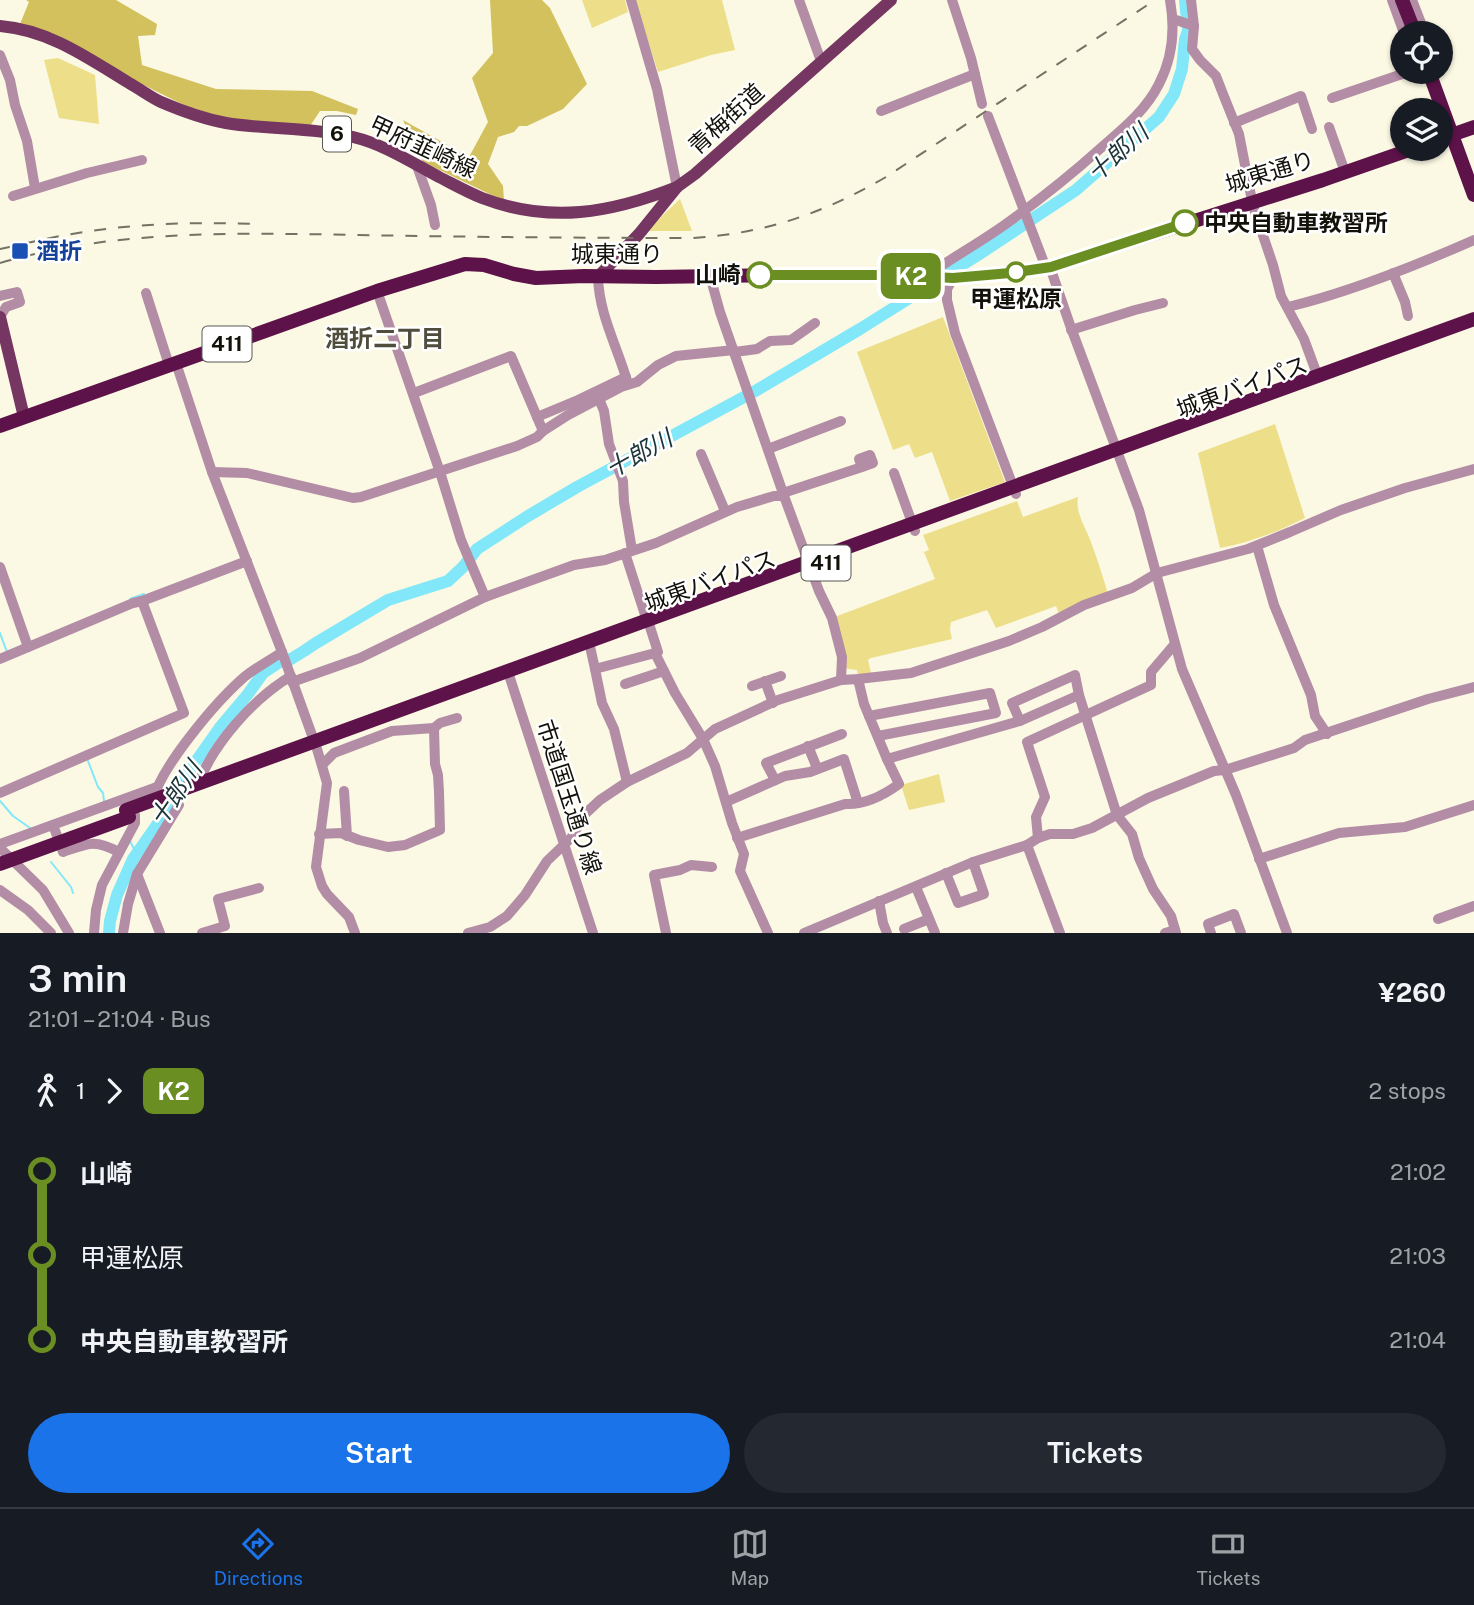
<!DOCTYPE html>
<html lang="en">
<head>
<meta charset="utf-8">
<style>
	:root { --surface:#171b24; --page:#242831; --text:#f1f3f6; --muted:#9ea1a6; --line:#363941; --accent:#1a73e8 }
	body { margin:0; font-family:"Public Sans","Noto Sans JP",sans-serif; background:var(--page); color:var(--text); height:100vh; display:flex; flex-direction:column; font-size:26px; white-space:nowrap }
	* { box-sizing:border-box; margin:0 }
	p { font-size:23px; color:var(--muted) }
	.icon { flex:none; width:38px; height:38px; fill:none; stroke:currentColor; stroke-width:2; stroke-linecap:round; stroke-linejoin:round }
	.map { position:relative; height:933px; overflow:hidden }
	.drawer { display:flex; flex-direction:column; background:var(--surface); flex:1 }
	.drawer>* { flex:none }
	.badge { padding:0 14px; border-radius:10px; font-size:24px; line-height:46px }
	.fabs { position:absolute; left:1390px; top:21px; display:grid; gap:14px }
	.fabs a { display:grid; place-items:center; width:63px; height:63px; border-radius:50%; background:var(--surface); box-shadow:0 2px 5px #0004; font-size:35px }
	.map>.badge { position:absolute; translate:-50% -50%; box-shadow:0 0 0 4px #fff }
	.legs { display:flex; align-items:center; gap:10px; height:77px; padding:0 28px; font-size:23px }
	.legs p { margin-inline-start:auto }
	.headline { display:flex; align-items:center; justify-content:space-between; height:119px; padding:0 28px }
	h1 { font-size:38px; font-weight:600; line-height:52px }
	.primary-button { display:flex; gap:14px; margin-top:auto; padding:14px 28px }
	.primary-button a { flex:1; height:80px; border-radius:42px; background:var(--accent); color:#fff; font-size:28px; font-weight:600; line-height:80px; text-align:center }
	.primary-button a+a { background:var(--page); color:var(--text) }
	ul { padding:0 28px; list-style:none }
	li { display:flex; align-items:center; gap:24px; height:84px; font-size:26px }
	li i { display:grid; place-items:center; width:10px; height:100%; margin:0 9px; background:currentColor }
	li i::after { content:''; width:18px; height:18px; margin:-9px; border:5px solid; border-radius:50%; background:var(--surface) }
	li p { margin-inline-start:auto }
	li:first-child i { background:linear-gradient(#0000 50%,currentColor 0) }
	li:last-child i { background:linear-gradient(currentColor 50%,#0000 0) }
	.tabs { display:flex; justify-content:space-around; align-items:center; height:98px; border-top:2px solid var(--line); background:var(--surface); font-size:19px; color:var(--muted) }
	.tabs a { display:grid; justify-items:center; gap:4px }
	.tabs .active { color:var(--accent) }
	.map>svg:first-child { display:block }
</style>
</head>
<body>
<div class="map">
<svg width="1474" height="933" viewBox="0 0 1474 933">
	<rect width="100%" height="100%" fill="#fbf8e4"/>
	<g fill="#eddf89">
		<path d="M582,0H625L628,12L592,28Z"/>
		<path d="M635,0H722L735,50L711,55L658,72Z"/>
		<path d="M58,58L95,75L99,124L59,118L44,60Z"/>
		<path d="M680,199L692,231H646Z"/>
		<path d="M943,317L1005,482L950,501L932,452L915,458L909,444L893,450L857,352Z"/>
		<path d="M1275,424L1305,518C1278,532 1250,542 1220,548L1198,453Z"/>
		<path d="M1078,497C1075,514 1087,529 1092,545C1098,561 1103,577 1108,594L1059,614L1056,606L996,628L987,610L951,622L950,630L952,639L871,658L868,660L871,673L858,676L857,670L842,668L832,618L935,579L924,552L929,550L923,535L1017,501L1023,517Z"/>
		<path d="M939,774L945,802L909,810L901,785Z"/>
	</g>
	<g fill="#d2c15d">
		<path d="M26,0H116L157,24L155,35L138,36L142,65L216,89L312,91L358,109L356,115L337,111H320L310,126L230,120L186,106L20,24L29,2Z"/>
		<path d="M490,0H542L550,8L587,84L563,109L527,126H519L514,132L498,137L488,164L503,186L504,201L423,162L403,120L469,157L488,122L472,78L493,53Z"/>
	</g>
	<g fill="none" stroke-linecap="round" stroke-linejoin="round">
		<g stroke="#82e8f9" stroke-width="2">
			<path d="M130,599L144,594"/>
			<path d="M0,633L7,652"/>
			<path d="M88,761L98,787L103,793L104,801"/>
			<path d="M0,801L13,816L30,828"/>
			<path d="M130,841L137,855"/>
			<path d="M51,862L71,887L73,893"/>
		</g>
		<path stroke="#82e8f9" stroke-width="12" d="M109,933L110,921L117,895L133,859L157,825L185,777L221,726L248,694L263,673L281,661L291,659L304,651L316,643L388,600L448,581L463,567L477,549L528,516L577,487L757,390L860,329L978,255L1076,190L1159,117L1174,94L1182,69L1185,39L1188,31L1185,0"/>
		<g stroke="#b38da5" stroke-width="10">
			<path d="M631,0L657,89L677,187"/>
			<path d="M799,0L821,61"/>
			<path d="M952,0L971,58L982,104"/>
			<path d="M1191,0L1194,26L1192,49L1200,60L1216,76L1223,94L1239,134L1253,206L1273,265L1281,296L1304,339L1318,377"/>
			<path d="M1392,0L1404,33"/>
			<path d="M1412,0L1425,33"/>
			<path d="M1173,19L1194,26"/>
			<path d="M0,55L10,80L15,105L27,141L35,188"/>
			<path d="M1332,98L1408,72"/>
			<path d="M881,111L975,74"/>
			<path d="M988,116L1046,268"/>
			<path d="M1234,123L1301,96L1312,129"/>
			<path d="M1329,127L1345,172"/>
			<path d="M417,166L431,205L435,225"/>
			<path d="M13,196L87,173L142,160"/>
			<path d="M1050,267L1070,325L1139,510L1182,669L1236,795L1287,933"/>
			<path d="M1393,273L1405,302L1408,316"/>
			<path d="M710,276L720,312L784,496L819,591L832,618L842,657L841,680"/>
			<path d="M598,277C599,315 618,348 628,384"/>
			<path d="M930,277L938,268C962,252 987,238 1010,221C1042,198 1073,173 1102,147C1124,128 1146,110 1159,84C1173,57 1175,28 1170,0"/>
			<path d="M953,278L947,289V300L955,333L1016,494"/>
			<path d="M146,293L169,365"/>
			<path d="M0,296L17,292L20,302L6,307L0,317"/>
			<path d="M1288,307C1350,292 1415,266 1474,240"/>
			<path d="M1071,330L1135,310L1163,303"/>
			<path d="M735,352L757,349L770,341L791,340L815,323"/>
			<path d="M176,363L212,472L282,652L317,749L327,783L316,867L322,886L327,894L349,917L355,933"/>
			<path d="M414,393L511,356L543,431L568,415L621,387L637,382L658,365L676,356L734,350"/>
			<path d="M599,399L604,411L609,444L623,481L624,502L632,550"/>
			<path d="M537,417L578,400L626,377"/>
			<path d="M768,449L841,421"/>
			<path d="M701,454L725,511"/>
			<path d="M212,472L247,473L353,498L361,497L517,446L537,437L543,431"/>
			<path d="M894,473L915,531"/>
			<path d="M783,493L862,467L873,463L870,455L859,459L862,467"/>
			<path d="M1257,546L1274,605L1311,695L1315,716L1327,734"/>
			<path d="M625,553L647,621L650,627L658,652L655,653L675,693L703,739L715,766L732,823L744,854L740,871L768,933"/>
			<path d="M0,567L28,647"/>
			<path d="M485,597L574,565L605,560L656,543L737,507L774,496H784"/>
			<path d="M589,642L595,669"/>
			<path d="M0,659L133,603L142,601L247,561"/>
			<path d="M508,672L593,933"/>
			<path d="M858,679L864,704L887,759L1020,721L1079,695L1117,815L1132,834L1139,858L1153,889L1171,916L1176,933"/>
			<path d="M765,681L773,703"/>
			<path d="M292,682L360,658L485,597L461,540L440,472L377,291"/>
			<path d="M625,684L664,671"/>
			<path d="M752,686L781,676"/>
			<path d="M869,716L990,693L996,713L878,736"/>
			<path d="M1020,721L1012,703L1075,675L1079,695"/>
			<path d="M434,728L440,723L457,718"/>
			<path d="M808,746L817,768"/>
			<path d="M775,780L766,763L842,734"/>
			<path d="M627,782L614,729L602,703L595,669L655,653"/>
			<path d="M198,784C214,743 253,699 291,676"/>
			<path d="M344,791L347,836"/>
			<path d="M0,793L184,713L142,601"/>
			<path d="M153,800C161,767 215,703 242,679C253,669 269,661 282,652"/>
			<path d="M726,802L785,776L810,772L844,759L858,803"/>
			<path d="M53,825L63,852C89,843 94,839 119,852"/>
			<path d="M319,834L341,833L359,840L388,847L405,845L440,830L439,792L438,775L435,764L434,728L392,731L334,753L322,765"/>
			<path d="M737,838L845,804C864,805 884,795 899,784L887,759"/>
			<path d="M1038,838L1036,817L1045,797L1027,742L1151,685V672L1174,645"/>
			<path d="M0,844L157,787"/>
			<path d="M1027,845L1060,933"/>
			<path d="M0,848L43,890L69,933"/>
			<path d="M1259,859L1339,833L1405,827L1474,805"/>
			<path d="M946,873L958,903L984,894L973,862"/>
			<path d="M137,874L160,933"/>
			<path d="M916,887L935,933"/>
			<path d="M0,890L28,910L51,933"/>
			<path d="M879,901L883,923L887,933"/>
			<path d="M1438,919L1474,906"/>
			<path d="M904,929L929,919"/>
			<path d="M94,933L96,910L102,885L135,823V815"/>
			<path d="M123,933L128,904L137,874L179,805L177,800"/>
			<path d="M202,933L225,926L218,899L259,888"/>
			<path d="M468,933L490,927L507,916L525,895L547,861L571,838L586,813L600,800L627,782L687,753L715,729L778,700L841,680L858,679L911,673L1009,641L1042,627L1084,605L1132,588L1157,573L1248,549L1290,532L1341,510L1405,488L1474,469"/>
			<path d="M666,933L654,875L680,870L691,865L712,867"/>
			<path d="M804,933L973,862L1027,845L1038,838L1050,834H1073L1092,828L1148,798L1214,771L1225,770L1294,748L1305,740L1428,699L1474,687"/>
			<path d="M1165,933L1175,930"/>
			<path d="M1211,933L1208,924L1234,914L1241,933"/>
		</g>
		<g stroke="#753661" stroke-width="12">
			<path d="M0,26C49,30 88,58 129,83C140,89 150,97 161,102C182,111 204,119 226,123C268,130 311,127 353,137C383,144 411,162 439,177C453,184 467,192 482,198C550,224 611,213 677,187"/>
			<path d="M598,277L639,234L677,187L695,174L891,0"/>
			<path d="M0,317L24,417"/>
		</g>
		<g stroke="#5d1249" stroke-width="14">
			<path d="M1402,0L1415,33"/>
			<path d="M1429,72L1474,195"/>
			<path d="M1440,139L1474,127"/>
			<path d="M0,426L377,291L465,264L484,265L514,274L536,278L584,276L656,277L781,275H898L953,278L989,275L1050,267L1323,180L1412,149"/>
			<path d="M126,810L1474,319"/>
		</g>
		<g stroke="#747265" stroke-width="2" stroke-dasharray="12 12" stroke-linecap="butt">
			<path d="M0,249C28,243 56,236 84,232C141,223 198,222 256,224"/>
			<path d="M0,263C116,229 238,233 358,235C469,237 581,238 692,238C764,234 824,213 886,177L1155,0"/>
		</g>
		<path stroke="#5d1249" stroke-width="14" d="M0,864L129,817"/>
	</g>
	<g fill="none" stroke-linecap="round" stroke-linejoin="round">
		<g stroke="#fff" stroke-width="16">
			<path id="line-1" d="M760,275H898L953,278L1010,273L1051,267L1185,223"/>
		</g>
		<use href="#line-1" stroke="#6b8e23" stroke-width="10"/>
	</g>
	<g fill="#fff" stroke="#6b8e23" stroke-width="3.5">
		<circle cx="1185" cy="223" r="12"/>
		<circle cx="1016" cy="272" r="9"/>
		<circle cx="760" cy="275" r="12"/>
	</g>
	<rect fill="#1a4fb4" stroke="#fff" stroke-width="2.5" x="11" y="242" width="18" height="18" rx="3.5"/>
	<g text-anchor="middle" stroke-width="5" stroke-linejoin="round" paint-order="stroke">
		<g fill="#fff" stroke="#595854" stroke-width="2">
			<rect x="323" y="116.5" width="28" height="35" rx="5"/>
			<rect x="202.5" y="326.5" width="49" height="35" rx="5"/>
			<rect x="801.5" y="545.5" width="49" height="35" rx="5"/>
		</g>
		<g font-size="21" font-weight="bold" fill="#12110a">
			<text x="337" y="141">6</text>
			<text x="227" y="351">411</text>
			<text x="826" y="570">411</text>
		</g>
		<g font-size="23" fill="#12110a" stroke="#fff">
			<text transform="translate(726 119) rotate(-42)" y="8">青梅街道</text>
			<text transform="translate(423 147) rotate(25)" y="8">甲府韮崎線</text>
			<text transform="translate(1270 172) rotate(-17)" y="8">城東通り</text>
			<text x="617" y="262">城東通り</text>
			<text transform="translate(1242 387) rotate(-20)" y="8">城東バイパス</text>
			<text transform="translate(710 581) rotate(-20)" y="8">城東バイパス</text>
			<text transform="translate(569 797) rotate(72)" y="8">市道国玉通り線</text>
		</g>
		<g font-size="23" font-weight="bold" fill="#12110a" stroke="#fff" text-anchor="start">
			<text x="1204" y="231">中央自動車教習所</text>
			<text x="741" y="283" text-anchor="end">山崎</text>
			<text x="1016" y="307" text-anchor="middle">甲運松原</text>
		</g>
		<g font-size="23" font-weight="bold" fill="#164399" stroke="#fff" text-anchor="start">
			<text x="36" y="259">酒折</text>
		</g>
		<g font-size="24" font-style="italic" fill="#1d3439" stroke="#fff">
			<text transform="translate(1118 153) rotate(-42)" y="8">十郎川</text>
			<text transform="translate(639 454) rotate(-29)" y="8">十郎川</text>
			<text transform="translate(176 794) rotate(-56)" y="8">十郎川</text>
		</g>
		<g font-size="24" font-weight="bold" fill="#504d3d" stroke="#fff">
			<text x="385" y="347">酒折二丁目</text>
		</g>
	</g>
</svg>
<div class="fabs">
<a><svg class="icon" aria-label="locate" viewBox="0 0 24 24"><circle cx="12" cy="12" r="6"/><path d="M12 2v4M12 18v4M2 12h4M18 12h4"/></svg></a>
<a><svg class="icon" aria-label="layers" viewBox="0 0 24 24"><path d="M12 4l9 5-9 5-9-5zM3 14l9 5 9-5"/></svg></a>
</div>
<b class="badge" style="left:911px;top:276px;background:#6b8e23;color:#fff">K2</b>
</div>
<section class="drawer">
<div class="headline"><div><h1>3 min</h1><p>21:01 – 21:04 · Bus</p></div><b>¥260</b></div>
<div class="legs"><svg class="icon" aria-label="walk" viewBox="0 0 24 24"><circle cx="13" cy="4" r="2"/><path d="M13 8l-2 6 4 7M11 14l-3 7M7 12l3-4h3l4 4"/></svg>1<svg class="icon" aria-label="forward" viewBox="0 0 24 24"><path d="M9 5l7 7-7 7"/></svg><b class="badge" style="background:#6b8e23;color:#fff">K2</b><p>2 stops</p></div>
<ul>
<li><i style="color:#6b8e23"></i><b>山崎</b><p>21:02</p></li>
<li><i style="color:#6b8e23"></i><span>甲運松原</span><p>21:03</p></li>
<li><i style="color:#6b8e23"></i><b>中央自動車教習所</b><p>21:04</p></li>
</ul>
<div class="primary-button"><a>Start</a><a>Tickets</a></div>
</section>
<nav class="tabs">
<a class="active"><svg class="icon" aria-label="directions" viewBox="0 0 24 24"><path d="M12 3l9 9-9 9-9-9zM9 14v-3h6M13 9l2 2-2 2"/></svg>Directions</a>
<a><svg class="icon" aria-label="map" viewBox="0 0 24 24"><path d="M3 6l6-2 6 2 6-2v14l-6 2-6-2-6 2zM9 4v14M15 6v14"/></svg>Map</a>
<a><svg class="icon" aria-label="tickets" viewBox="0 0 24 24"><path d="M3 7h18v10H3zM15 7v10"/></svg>Tickets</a>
</nav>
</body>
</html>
